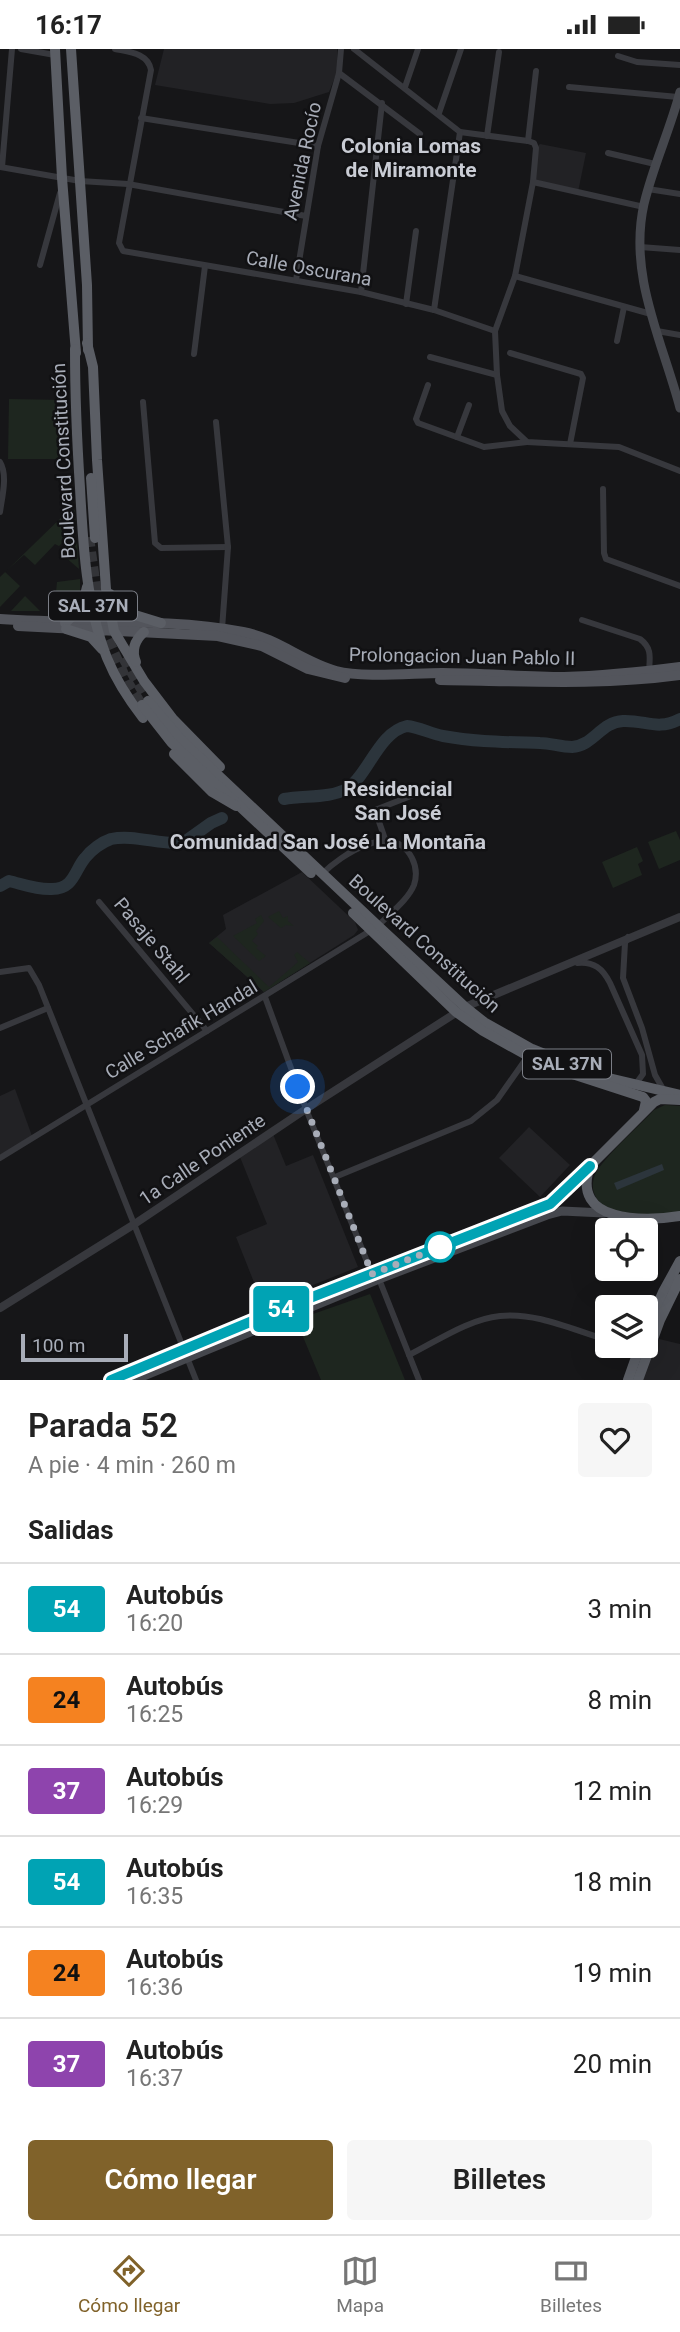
<!DOCTYPE html>
<html lang="es">
<head>
<meta charset="utf-8">
<style>
	:root { --surface:#fff; --page:#f6f6f6; --text:#222; --muted:#767676; --line:#e0e0e0; --accent:#80622a }
	body { margin:0; font-family:Roboto,sans-serif; background:var(--page); color:var(--text); height:100vh; display:flex; flex-direction:column; font-size:26px; white-space:nowrap }
	* { box-sizing:border-box; margin:0 }
	p { font-size:23px; color:var(--muted) }
	.icon { flex:none; width:38px; height:38px; fill:none; stroke:currentColor; stroke-width:2; stroke-linecap:round; stroke-linejoin:round }
	.map { position:relative; height:1331px; overflow:hidden }
	.side { display:flex; flex-direction:column; background:var(--surface); flex:1 }
	.side>* { flex:none }
	.badge { padding:0 14px; border-radius:5px; font-size:24px; line-height:46px }
	.tools { position:absolute; left:595px; top:1169px; display:grid; gap:14px }
	.tools a { display:grid; place-items:center; width:63px; height:63px; border-radius:7px; background:var(--surface); box-shadow:0 7px 28px #0002; font-size:35px }
	.scale { position:absolute; left:21px; bottom:18px; width:107px; box-sizing:border-box; padding-left:7px; border:4px solid #a8adb8; border-top:0; font-size:19px; line-height:24px; white-space:nowrap; color:#a8adb8; -webkit-text-stroke:5px #111113; paint-order:stroke }
	.you { position:absolute; width:35px; height:35px; margin:-18px; border:5px solid #fff; border-radius:50%; background:#1a73e8; box-shadow:0 0 0 10px #1a73e833 }
	.map>.badge { position:absolute; translate:-50% -50%; box-shadow:0 0 0 4px #fff }
	h2 { padding:0 28px; font-size:26px; line-height:63px }
	.round { display:grid; place-items:center; flex:none; width:74px; height:74px; border-radius:7px; background:var(--page) }
	.overview { display:flex; align-items:center; justify-content:space-between; height:119px; padding:0 28px }
	h1 { font-size:33px; font-weight:600; line-height:52px }
	.button { display:flex; gap:14px; margin-top:auto; padding:14px 28px }
	.button a { flex:1; height:80px; border-radius:7px; background:var(--accent); color:#fff; font-size:28px; font-weight:600; line-height:80px; text-align:center }
	.button a+a { background:var(--page); color:var(--text) }
	ul { padding:0; list-style:none }
	li { display:flex; align-items:center; gap:21px; height:91px; padding:0 28px; border-top:2px solid var(--line) }
	li div { flex:1 }
	li b { display:block; font-size:26px }
	li em { font-style:normal }
	li .badge { min-width:77px; font-weight:700; text-align:center }
	.status { display:flex; justify-content:space-between; align-items:center; height:49px; padding:0 35px; background:var(--surface); direction:ltr }
	.status svg { height:19px; fill:currentColor }
	.menu { display:flex; justify-content:space-around; align-items:center; height:98px; border-top:2px solid var(--line); background:var(--surface); font-size:19px; color:var(--muted) }
	.menu a { display:grid; justify-items:center; gap:4px }
	.menu .selected { color:var(--accent) }
	.map>svg:first-child { display:block }
</style>
</head>
<body>
<div class="status"><b>16:17</b><svg viewBox="0 0 49 12"><path d="M0 12V9h3v3zM5 12V6h3v6zM10 12V3h3v9zM15 12V0h3v12zM26 1h20v11H26zM47 4h2v5h-2z"/></svg></div>
<div class="map">
<svg width="680" height="1331" viewBox="0 0 680 1331">
	<rect width="100%" height="100%" fill="#161618"/>
	<g fill="#222225">
		<path d="M164,0H337V23L329,43L294,54L270,55L155,36Z"/>
		<path d="M540,95L586,104L578,143L533,133L536,99Z"/>
		<path d="M302,823L355,873L358,881L354,886L264,943L209,894L226,880L223,866Z"/>
		<path d="M15,1040L32,1087L0,1106V1047Z"/>
		<path d="M529,1078L570,1116L540,1148L499,1109Z"/>
		<path d="M273,1085L286,1117L313,1106L358,1218L263,1256L236,1188L267,1175L240,1108Z"/>
		<path d="M655,1289L680,1295V1331H641Z"/>
	</g>
	<g fill="#1e261f">
		<path d="M9,350L65,351L64,410H8Z"/>
		<path d="M75,461L76,480L59,497L55,495L35,516L24,506L5,523L20,537L0,558V528L68,462Z"/>
		<path d="M77,492L79,520L64,507Z"/>
		<path d="M80,530V548L71,558L54,562L57,533Z"/>
		<path d="M25,547L40,562H11Z"/>
		<path d="M676,782L680,791V811L659,820L648,793Z"/>
		<path d="M637,798L643,812L638,815L642,826L613,839L602,813Z"/>
		<path d="M279,862L283,869L288,867V872L294,877L286,876L281,879L268,868Z"/>
		<path d="M261,866L264,872L256,882L258,885L252,892L258,897L256,899L266,907L259,912L233,887L257,874L255,870Z"/>
		<path d="M217,888L269,938L298,913L294,906L297,903L310,914L264,943L209,894Z"/>
		<path d="M665,1056L680,1057V1165C658,1166 604,1169 595,1146C591,1138 593,1128 598,1120C614,1099 636,1080 654,1061Z"/>
		<path d="M370,1245L405,1331H321L296,1271Z"/>
	</g>
	<path fill="#2c353c" d="M662,1115L664,1121L617,1141L614,1134Z"/>
	<g fill="none" stroke-linecap="round" stroke-linejoin="round">
		<g stroke="#2c353c" stroke-width="12">
			<path d="M284,750C304,746 330,750 348,739C368,726 379,683 407,677C419,678 431,685 443,687C475,693 507,693 540,694C550,694 561,698 572,698C593,697 601,673 623,672C646,671 657,682 680,670"/>
			<path d="M0,837L9,832C22,835 37,841 52,840C74,840 74,822 85,809C91,801 102,793 111,790C134,785 159,796 183,794L211,774L222,769"/>
		</g>
		<g stroke="#333438" stroke-width="10" stroke-dasharray="10 5" stroke-linecap="butt">
			<path d="M89,488L101,574L127,632L142,656"/>
			<path d="M123,609L148,652"/>
		</g>
		<g stroke="#37383d" stroke-width="6">
			<path d="M21,0L55,6"/>
			<path d="M115,0C129,3 148,4 151,21L119,194L123,202L361,243L434,261L495,282"/>
			<path d="M354,0L460,83L528,92L534,94L536,99L533,133L515,227L495,282L497,326L502,362L510,377L527,393L619,398L680,422"/>
			<path d="M618,7L637,13L680,16"/>
			<path d="M339,24L420,85"/>
			<path d="M405,38L418,0"/>
			<path d="M569,38L678,48"/>
			<path d="M439,64L461,0"/>
			<path d="M141,69L318,97"/>
			<path d="M487,87L499,3"/>
			<path d="M528,92L536,22"/>
			<path d="M608,104L655,115"/>
			<path d="M0,118L80,132L128,135L306,167"/>
			<path d="M2,118L12,0"/>
			<path d="M533,133L644,158"/>
			<path d="M648,140L680,145"/>
			<path d="M640,198L680,201"/>
			<path d="M40,216L60,144"/>
			<path d="M515,227L651,265"/>
			<path d="M296,231L318,97L339,24L341,0"/>
			<path d="M361,243L382,54"/>
			<path d="M406,255L416,182"/>
			<path d="M434,261L460,83"/>
			<path d="M657,282L680,286"/>
			<path d="M617,292L624,258"/>
			<path d="M510,304L581,325L583,329L570,395"/>
			<path d="M194,305L205,217"/>
			<path d="M430,308L497,326"/>
			<path d="M428,336L416,370L418,374L484,398L527,393"/>
			<path d="M143,353L155,494L161,499L228,498"/>
			<path d="M216,373L228,498L222,580"/>
			<path d="M457,388L469,356"/>
			<path d="M0,413C8,426 2,448 0,463"/>
			<path d="M603,440L604,504L606,510L680,537"/>
			<path d="M582,571L640,590C652,599 650,608 649,622"/>
			<path d="M386,793L375,761L421,743"/>
			<path d="M99,853L207,982"/>
			<path d="M628,888L625,894L623,929L642,979L655,1026L663,1040"/>
			<path d="M577,914C594,912 603,920 610,934L642,1006L643,1025L635,1036"/>
			<path d="M0,923L29,919L39,936L196,1331"/>
			<path d="M265,948L306,1060L372,1225"/>
			<path d="M0,979L48,959"/>
			<path d="M0,1109L378,877C389,865 408,851 414,836C417,827 416,817 412,809C393,771 341,806 322,825"/>
			<path d="M335,1128L471,1072L497,1051L528,1007"/>
			<path d="M379,1230L419,1331"/>
			<path d="M626,1297L638,1300"/>
			<path d="M409,1306C437,1292 469,1270 500,1267C536,1263 573,1281 607,1291"/>
		</g>
		<path stroke="#37383d" stroke-width="8" d="M0,1259L133,1176L306,1060L465,958L680,868"/>
		<g stroke="#45474d" stroke-width="9">
			<path d="M680,43C670,81 653,117 644,155C628,226 662,291 680,359"/>
			<path d="M110,1331L303,1252L533,1162L560,1147L590,1117"/>
			<path d="M134,1331L379,1230L547,1166L562,1162L604,1164"/>
		</g>
		<g stroke="#53555c" stroke-width="10">
			<path d="M0,570C81,576 164,568 243,583C277,589 303,613 336,622C363,629 413,624 442,624C483,624 523,628 564,628C603,627 641,623 680,618"/>
			<path d="M18,577L218,587L262,597L308,620L345,629"/>
			<path d="M440,631C521,632 600,637 680,626"/>
		</g>
		<g stroke="#5b5e65" stroke-width="10">
			<path d="M55,0L62,129L76,304"/>
			<path d="M71,0L87,236L88,301"/>
			<path d="M87,294L93,318L97,411L106,540L114,582L144,632L173,670L220,718"/>
			<path d="M75,300C75,346 77,393 80,439C83,495 86,556 107,609C116,631 129,651 143,669"/>
			<path d="M91,429L95,489"/>
			<path d="M110,545L122,562L161,574"/>
			<path d="M65,574L82,558L87,538"/>
			<path d="M66,580L91,588L102,600"/>
			<path d="M136,613C131,601 135,591 144,583"/>
			<path d="M148,652L182,692L378,877L465,958L484,973L532,1000L596,1026L680,1046"/>
			<path d="M142,656L171,693L311,824"/>
			<path d="M174,705L212,743L236,757"/>
			<path d="M353,864L456,963L483,982L528,1007L557,1020L643,1048L646,1052L644,1061"/>
			<path d="M680,1051L660,1050L654,1053L590,1117C570,1174 644,1173 680,1167"/>
			<path d="M646,1282L663,1243L680,1212"/>
			<path d="M628,1331L640,1297"/>
			<path d="M638,1331L660,1271L680,1230"/>
		</g>
	</g>
	<g fill="none" stroke-linecap="round" stroke-linejoin="round">
		<g stroke="#fff" stroke-width="16">
			<path id="line" d="M111,1331L274,1263L550,1155L590,1117"/>
		</g>
		<use href="#line" stroke="#00a3b4" stroke-width="10"/>
		<path stroke="#a8adb8" stroke-width="7" stroke-dasharray="0 12.6" d="M298,1038L372,1225L440,1198"/>
	</g>
	<circle fill="#fff" stroke="#00a3b4" stroke-width="3.5" cx="440" cy="1198" r="14"/>
	<g text-anchor="middle" stroke-width="5" stroke-linejoin="round" paint-order="stroke">
		<g fill="#111113" stroke="#7b7e86" stroke-width="2">
			<rect x="49" y="542.5" width="88" height="29" rx="5"/>
			<rect x="523" y="1000.5" width="88" height="29" rx="5"/>
		</g>
		<g font-size="18" font-weight="bold" fill="#a8adb8">
			<text x="93" y="563">SAL 37N</text>
			<text x="567" y="1021">SAL 37N</text>
		</g>
		<g font-size="19" fill="#a8adb8" stroke="#111113">
			<text transform="translate(302 112) rotate(-78)" y="7">Avenida Rocío</text>
			<text transform="translate(309 219) rotate(10)" y="7">Calle Oscurana</text>
			<text transform="translate(63 412) rotate(-93)" y="7">Boulevard Constitución</text>
			<text transform="translate(462 607) rotate(1)" y="7">Prolongacion Juan Pablo II</text>
			<text transform="translate(152 891) rotate(50)" y="7">Pasaje Stahl</text>
			<text transform="translate(425 894) rotate(42)" y="7">Boulevard Constitución</text>
			<text transform="translate(181 980) rotate(-31)" y="7">Calle Schafik Handal</text>
			<text transform="translate(202 1110) rotate(-34)" y="7">1a Calle Poniente</text>
		</g>
		<g font-size="21" font-weight="bold" fill="#c9ccd4" stroke="#111113">
			<text x="411" y="104">Colonia Lomas<tspan x="411" dy="24">de Miramonte</tspan></text>
			<text x="398" y="747">Residencial<tspan x="398" dy="24">San José</tspan></text>
			<text x="328" y="800">Comunidad San José La Montaña</text>
		</g>
	</g>
</svg>
<div class="tools">
<a><svg class="icon" aria-label="locate" viewBox="0 0 24 24"><circle cx="12" cy="12" r="6"/><path d="M12 2v4M12 18v4M2 12h4M18 12h4"/></svg></a>
<a><svg class="icon" aria-label="layers" viewBox="0 0 24 24"><path d="M12 4l9 5-9 5-9-5zM3 14l9 5 9-5"/></svg></a>
</div>
<div class="scale">100 m</div>
<div class="you" style="left:298px;top:1038px"></div>
<b class="badge" style="left:281px;top:1260px;background:#00a3b4;color:#fff">54</b>
</div>
<section class="side">
<div class="overview"><div><h1>Parada 52</h1><p>A pie · 4 min · 260 m</p></div><a class="round"><svg class="icon" aria-label="heart" viewBox="0 0 24 24"><path d="M12 20l-8-8c-3-5 5-10 8-4 3-6 11-1 8 4z"/></svg></a></div>
<h2>Salidas</h2>
<ul>
<li><span class="badge" style="background:#00a3b4;color:#fff">54</span><div><b>Autobús</b><p>16:20</p></div><em>3 min</em></li>
<li><span class="badge" style="background:#f58220;color:#111">24</span><div><b>Autobús</b><p>16:25</p></div><em>8 min</em></li>
<li><span class="badge" style="background:#8e44ad;color:#fff">37</span><div><b>Autobús</b><p>16:29</p></div><em>12 min</em></li>
<li><span class="badge" style="background:#00a3b4;color:#fff">54</span><div><b>Autobús</b><p>16:35</p></div><em>18 min</em></li>
<li><span class="badge" style="background:#f58220;color:#111">24</span><div><b>Autobús</b><p>16:36</p></div><em>19 min</em></li>
<li><span class="badge" style="background:#8e44ad;color:#fff">37</span><div><b>Autobús</b><p>16:37</p></div><em>20 min</em></li>
</ul>
<div class="button"><a>Cómo llegar</a><a>Billetes</a></div>
</section>
<nav class="menu">
<a class="selected"><svg class="icon" aria-label="directions" viewBox="0 0 24 24"><path d="M12 3l9 9-9 9-9-9zM9 14v-3h6M13 9l2 2-2 2"/></svg>Cómo llegar</a>
<a><svg class="icon" aria-label="map" viewBox="0 0 24 24"><path d="M3 6l6-2 6 2 6-2v14l-6 2-6-2-6 2zM9 4v14M15 6v14"/></svg>Mapa</a>
<a><svg class="icon" aria-label="tickets" viewBox="0 0 24 24"><path d="M3 7h18v10H3zM15 7v10"/></svg>Billetes</a>
</nav>
</body>
</html>
